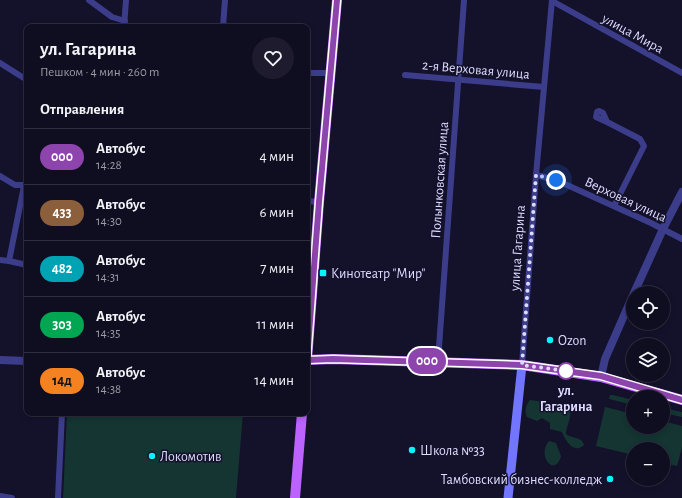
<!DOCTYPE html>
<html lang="ru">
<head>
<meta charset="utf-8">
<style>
	:root { --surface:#0f0d20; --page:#1d1b2d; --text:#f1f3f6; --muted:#9b9ca5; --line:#2f2d3e }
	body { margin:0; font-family:"Alegreya Sans",sans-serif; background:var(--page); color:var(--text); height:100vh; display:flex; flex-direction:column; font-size:15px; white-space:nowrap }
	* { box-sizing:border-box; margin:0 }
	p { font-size:13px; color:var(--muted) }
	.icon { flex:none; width:22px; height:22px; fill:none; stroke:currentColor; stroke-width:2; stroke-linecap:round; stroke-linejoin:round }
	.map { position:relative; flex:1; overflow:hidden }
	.sheet { position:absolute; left:24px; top:24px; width:286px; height:392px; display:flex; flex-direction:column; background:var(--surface); border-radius:8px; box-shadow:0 2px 6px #0003,0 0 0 1px var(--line) }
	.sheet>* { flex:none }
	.badge { padding:0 8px; border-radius:13px; font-size:14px; line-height:26px }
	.buttons { position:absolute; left:626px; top:286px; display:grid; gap:8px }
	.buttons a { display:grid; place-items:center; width:44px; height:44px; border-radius:50%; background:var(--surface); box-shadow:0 2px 6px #0003,0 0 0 1px var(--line); font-size:20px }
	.you { position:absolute; width:20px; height:20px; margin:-10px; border:3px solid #fff; border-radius:50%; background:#1a73e8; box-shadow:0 0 0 6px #1a73e833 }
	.map>.badge { position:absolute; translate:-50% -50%; box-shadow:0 0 0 2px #fff }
	h2 { padding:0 16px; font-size:15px; line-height:36px }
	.round { display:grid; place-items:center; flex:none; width:42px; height:42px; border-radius:21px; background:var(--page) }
	.headline { display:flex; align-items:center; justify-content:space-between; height:68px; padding:0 16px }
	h1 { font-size:19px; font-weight:700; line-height:30px }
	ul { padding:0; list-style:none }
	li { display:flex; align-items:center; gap:12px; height:56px; padding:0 16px; border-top:1px solid var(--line) }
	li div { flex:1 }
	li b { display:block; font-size:15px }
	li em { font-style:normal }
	li .badge { min-width:44px; font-weight:700; text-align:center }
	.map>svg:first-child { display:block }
</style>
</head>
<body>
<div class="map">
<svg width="682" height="498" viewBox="0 0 682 498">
	<rect width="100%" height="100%" fill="#14112b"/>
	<g fill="#143532">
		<path d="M307,207L310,213L307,252Z"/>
		<path d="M610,395H613L633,400V405L609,399Z"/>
		<path d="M530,400C537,401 567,405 570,411C572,415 566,428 566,434C572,439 582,436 584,445C574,455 565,440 562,432L550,429V423L542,418L537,421L527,417C524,412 526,404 530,400Z"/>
		<path d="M605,407L633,414V427H663V421L682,426V447L677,466L663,463V449H633V455L596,446Z"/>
		<path d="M663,408L682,412V417L663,413Z"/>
		<path d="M67,413H243L236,498H63Z"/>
		<path d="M549,441L556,443L561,456C555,478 536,456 549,441Z"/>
	</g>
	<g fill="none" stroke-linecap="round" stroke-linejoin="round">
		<g stroke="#3c3d8a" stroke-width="6">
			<path d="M89,0L112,17L125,21"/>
			<path d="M552,1L682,73"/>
			<path d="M124,27L126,0"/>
			<path d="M223,27L225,0"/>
			<path d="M0,63L27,80"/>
			<path d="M307,73H331"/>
			<path d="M405,75L544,87"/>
			<path d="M607,122L596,117L597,112L599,111L603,113L607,122L640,139L644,146L614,206"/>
			<path d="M536,175L556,180L651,223L682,239"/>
			<path d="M0,176L15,185H26"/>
			<path d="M307,201L319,202"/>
			<path d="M0,260L9,261L27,265"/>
			<path d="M9,261L24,186"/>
			<path d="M438,361L464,0"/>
			<path d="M522,365L536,175L552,0"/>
			<path d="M0,496L12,498"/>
			<path d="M58,498L62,413"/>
		</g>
		<g stroke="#3c3d8a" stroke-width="8">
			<path d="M634,293L663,229L682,192"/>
			<path d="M0,360L27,361"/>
			<path d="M601,377L605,359L633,295"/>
		</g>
		<path stroke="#7276ff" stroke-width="9" d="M508,498L522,365"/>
		<g stroke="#bc62ff" stroke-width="10">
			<path d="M307,360L333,359L522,365L601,377L682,400"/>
			<path d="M307,360L319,202L337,0"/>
			<path d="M295,498L302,413"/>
		</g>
	</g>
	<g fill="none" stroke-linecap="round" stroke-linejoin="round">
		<g stroke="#fff" stroke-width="9">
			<path id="line" d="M337,0L319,202L307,360L333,359L522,365L601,376L682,400"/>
		</g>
		<use href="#line" stroke="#8e44ad" stroke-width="6"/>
		<path stroke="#dddbff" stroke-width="4" stroke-dasharray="0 7.2" d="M556,180L536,175L522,365L566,371"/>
	</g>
	<g fill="#07f4ff" stroke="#14112b" stroke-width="1.5">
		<rect x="319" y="269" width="8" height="8" rx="2"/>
		<circle cx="550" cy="340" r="4"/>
		<circle cx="412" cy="450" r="4"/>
		<circle cx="152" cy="456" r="4"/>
		<circle cx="610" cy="479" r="4"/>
	</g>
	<circle fill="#fff" stroke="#8e44ad" stroke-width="2" cx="566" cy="371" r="8"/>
	<g text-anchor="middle" stroke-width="3" stroke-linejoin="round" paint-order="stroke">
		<g font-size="14" fill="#dddbff" stroke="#14112b">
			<text transform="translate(633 33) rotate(29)" y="5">улица Мира</text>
			<text transform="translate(476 69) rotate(5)" y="5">2-я Верховая улица</text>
			<text transform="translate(439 180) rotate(-86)" y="5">Полынковская улица</text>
			<text transform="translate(626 199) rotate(25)" y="5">Верховая улица</text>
			<text transform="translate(517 248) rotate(-86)" y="5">улица Гагарина</text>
		</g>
		<g font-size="14" fill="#dddbff" stroke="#14112b" text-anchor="start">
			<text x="331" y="278">Кинотеатр "Мир"</text>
			<text x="558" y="345">Ozon</text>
			<text x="420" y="455">Школа №33</text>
			<text x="160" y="461">Локомотив</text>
			<text x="602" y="484" text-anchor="end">Тамбовский бизнес-колледж</text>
		</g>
		<g font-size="14" font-weight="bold" fill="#dddbff" stroke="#14112b">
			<text x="566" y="395">ул.<tspan x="566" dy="16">Гагарина</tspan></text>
		</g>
	</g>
</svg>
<div class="buttons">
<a><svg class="icon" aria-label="locate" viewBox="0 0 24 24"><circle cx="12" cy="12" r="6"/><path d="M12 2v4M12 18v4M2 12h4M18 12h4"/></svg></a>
<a><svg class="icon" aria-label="layers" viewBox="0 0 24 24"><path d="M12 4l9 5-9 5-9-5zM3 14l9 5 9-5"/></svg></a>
<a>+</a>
<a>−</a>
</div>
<div class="you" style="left:556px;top:180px"></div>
<b class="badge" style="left:427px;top:361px;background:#8e44ad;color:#fff">000</b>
<section class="sheet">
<div class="headline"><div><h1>ул. Гагарина</h1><p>Пешком · 4 мин · 260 m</p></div><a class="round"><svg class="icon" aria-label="heart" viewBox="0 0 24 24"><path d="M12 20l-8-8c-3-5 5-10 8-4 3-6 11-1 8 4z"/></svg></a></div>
<h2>Отправления</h2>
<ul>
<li><span class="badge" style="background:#8e44ad;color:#fff">000</span><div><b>Автобус</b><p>14:28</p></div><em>4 мин</em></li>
<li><span class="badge" style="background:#8b5e3c;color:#fff">433</span><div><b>Автобус</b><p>14:30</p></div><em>6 мин</em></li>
<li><span class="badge" style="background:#00a3b4;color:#fff">482</span><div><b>Автобус</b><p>14:31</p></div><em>7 мин</em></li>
<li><span class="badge" style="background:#00a651;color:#fff">303</span><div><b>Автобус</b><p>14:35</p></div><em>11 мин</em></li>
<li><span class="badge" style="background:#f58220;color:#111">14д</span><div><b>Автобус</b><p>14:38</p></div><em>14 мин</em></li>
</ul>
</section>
</div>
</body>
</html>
